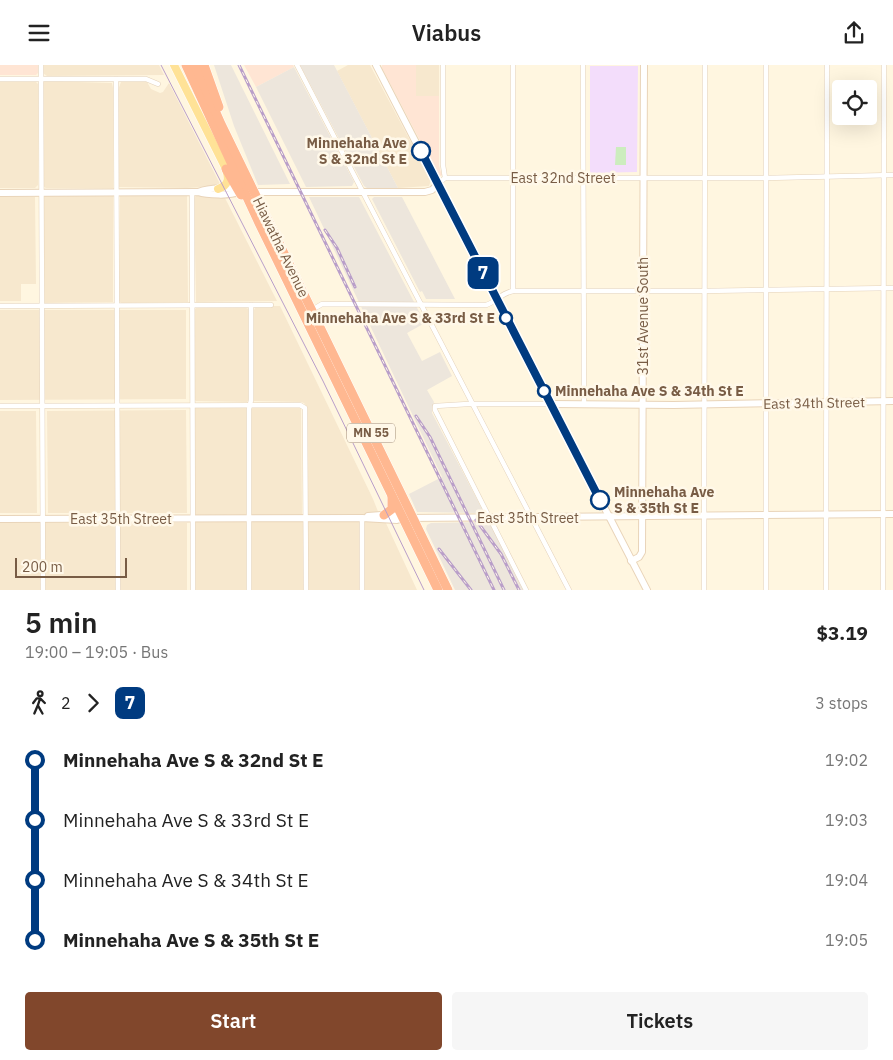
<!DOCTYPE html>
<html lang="en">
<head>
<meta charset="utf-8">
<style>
	:root { --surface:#fff; --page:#f6f6f6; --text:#222; --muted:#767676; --accent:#81472c }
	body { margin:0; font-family:"IBM Plex Sans",sans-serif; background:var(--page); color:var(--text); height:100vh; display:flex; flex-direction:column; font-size:19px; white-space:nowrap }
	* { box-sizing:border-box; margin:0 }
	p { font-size:16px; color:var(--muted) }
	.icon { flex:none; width:28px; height:28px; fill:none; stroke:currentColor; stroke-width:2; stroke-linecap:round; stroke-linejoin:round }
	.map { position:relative; height:525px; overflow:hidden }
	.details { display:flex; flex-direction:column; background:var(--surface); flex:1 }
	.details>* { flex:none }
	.badge { padding:0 10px; border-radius:8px; font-size:18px; line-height:32px }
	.tools { position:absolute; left:832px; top:15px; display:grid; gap:10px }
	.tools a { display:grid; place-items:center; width:45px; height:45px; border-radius:5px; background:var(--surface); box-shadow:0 5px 20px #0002; font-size:25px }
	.scale { position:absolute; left:15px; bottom:12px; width:112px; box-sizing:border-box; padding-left:5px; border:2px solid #785c45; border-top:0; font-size:14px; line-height:18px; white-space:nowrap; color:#785c45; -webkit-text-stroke:4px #fff8e9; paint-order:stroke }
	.map>.badge { position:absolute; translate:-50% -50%; box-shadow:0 0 0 2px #fff }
	.legs { display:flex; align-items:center; gap:8px; height:55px; padding:0 25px; font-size:16px }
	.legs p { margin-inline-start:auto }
	.overview { display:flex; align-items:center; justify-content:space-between; height:85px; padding:0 25px }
	h1 { font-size:28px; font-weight:600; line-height:38px }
	.primary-button { display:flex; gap:10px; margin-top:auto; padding:10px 25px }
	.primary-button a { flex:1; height:58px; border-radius:5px; background:var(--accent); color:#fff; font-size:20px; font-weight:600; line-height:58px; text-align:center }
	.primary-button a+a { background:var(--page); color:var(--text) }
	ul { padding:0 25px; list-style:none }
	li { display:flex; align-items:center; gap:18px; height:60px; font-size:19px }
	li i { display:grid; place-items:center; width:8px; height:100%; margin:0 6px; background:currentColor }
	li i::after { content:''; width:12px; height:12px; margin:-6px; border:4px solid; border-radius:50%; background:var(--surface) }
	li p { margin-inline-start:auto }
	li:first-child i { background:linear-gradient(#0000 50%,currentColor 0) }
	li:last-child i { background:linear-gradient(currentColor 50%,#0000 0) }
	header { display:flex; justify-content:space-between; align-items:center; height:65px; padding:0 25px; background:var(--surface); font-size:22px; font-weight:600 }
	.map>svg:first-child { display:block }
</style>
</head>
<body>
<header><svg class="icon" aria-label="menu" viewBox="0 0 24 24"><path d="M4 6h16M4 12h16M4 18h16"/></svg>Viabus<svg class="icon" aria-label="share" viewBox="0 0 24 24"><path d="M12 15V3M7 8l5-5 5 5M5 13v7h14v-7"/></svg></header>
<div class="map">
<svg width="893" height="525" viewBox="0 0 893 525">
	<rect width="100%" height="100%" fill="#fff6e0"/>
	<g fill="#f7e8ce">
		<path d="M43,0H159L164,10L47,11L43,8Z"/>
		<path d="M348,0H370L431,115L429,121L398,123L337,6Z"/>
		<rect x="416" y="0" width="23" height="31"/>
		<path d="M45,16L112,18L113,23V123H46L43,121V17Z"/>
		<path d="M0,17H36L38,19V120L35,123H0Z"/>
		<path d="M121,17H147L151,24L160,28L163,27L169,18L221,121L187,123L119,122L118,25Z"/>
		<path d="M46,130H113V237L45,238L43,133Z"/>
		<path d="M120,130L187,131L188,237L121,238L119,236Z"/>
		<path d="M196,131H224L277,236L196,237L194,133Z"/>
		<path d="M0,132H35L36,219H21V236H0Z"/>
		<path d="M256,241H280L373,434L379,449L309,450L307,448V342L304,338L301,337L254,336V245Z"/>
		<path d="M197,242L246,243L249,244V334L247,337L196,336L195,335L194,245Z"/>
		<path d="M0,245H186V334L0,335Z"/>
		<path d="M192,340L301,343L302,450H301L385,456L417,525H193Z"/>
		<path d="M186,345L187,448H48L47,346Z"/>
		<path d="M0,346H36L37,448H0Z"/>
		<rect x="0" y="458" width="187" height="67"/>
	</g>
	<g fill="#ffe5d4">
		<path d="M0,0H38V8L36,10H0Z"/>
		<path d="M244,0H293L294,2L256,22Z"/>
		<path d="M382,0H416V31H439V101L442,110L440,111L437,108L382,3Z"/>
	</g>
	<g fill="#ede6dc">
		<path d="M214,0H231L290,119L258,120L234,61Z"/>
		<path d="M300,0H334L398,123H367L364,121Z"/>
		<path d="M294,2L354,117L352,121L306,122L256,22Z"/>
		<path d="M309,132H359L425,258L407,268L422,296L440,287L452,311L427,325L434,337L432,343V348L483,446L482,448L417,447L409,429L442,412Z"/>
		<path d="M374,132H402L455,234H426L422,226L420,227L372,134Z"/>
		<path d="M489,457L524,525H455L426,464L427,460L431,458Z"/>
	</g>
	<path fill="#f3ddfb" d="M590,1H638L637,107L590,108Z"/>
	<path fill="#ccedbe" d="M616,82H626V100H615Z"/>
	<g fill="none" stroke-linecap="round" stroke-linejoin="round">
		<g stroke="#e4d2bb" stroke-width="5.5">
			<g id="street">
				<path d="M41,0L43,525"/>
				<path d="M297,0L569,525"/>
				<path d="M443,0V100L445,113"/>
				<path d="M583,0L584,339"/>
				<path d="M766,0V525"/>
				<path d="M0,14H146L158,19"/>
				<path d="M116,14L118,525"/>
				<path d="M438,119L445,113H766L893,110"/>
				<path d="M192,127L193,525"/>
				<path d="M513,226V0"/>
				<path d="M0,241L271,240"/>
				<path d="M312,245L322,239L486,240C496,237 501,228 513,226H702L893,223"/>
				<path d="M0,341L300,340L305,343V347L306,525"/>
				<path d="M249,525V344L251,335V240"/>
				<path d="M362,525V453"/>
				<path d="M526,525L435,345V341L468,339H551"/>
				<path d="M704,525L705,0"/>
				<path d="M826,525L827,0"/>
				<path d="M883,525L884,0"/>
			</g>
		</g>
		<g stroke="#e9d4b9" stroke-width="8">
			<g id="secondary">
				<path d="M376,0L647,525"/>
				<path d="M198,127C209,123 229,121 240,127"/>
				<path d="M252,127H425L432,125L438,119"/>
				<path d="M0,128L198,127C207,130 231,131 238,127"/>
				<path d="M551,339L674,340L893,336"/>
				<path d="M368,451L395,449L402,452"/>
				<path d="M0,454L362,453L397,455L403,453L893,449"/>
				<path d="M631,496L639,492L642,487L644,0"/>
			</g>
		</g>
		<g stroke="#fff" stroke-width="9">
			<path id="primary" d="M174,0L226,104C229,114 229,120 218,124"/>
		</g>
		<g stroke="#fff" stroke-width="10">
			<g id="highway">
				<path d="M186,0L259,158L438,525"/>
				<path d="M195,0L221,59L448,525"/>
				<path d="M204,0L219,42"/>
				<path d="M226,104L241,130"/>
				<path d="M384,450L392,444V432"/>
			</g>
		</g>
		<use href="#street" stroke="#fff" stroke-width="4.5"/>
		<use href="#secondary" stroke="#fff" stroke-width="6"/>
		<use href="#primary" stroke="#ffe297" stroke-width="8"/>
		<use href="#highway" stroke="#ffb891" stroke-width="9"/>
		<path stroke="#b99ec9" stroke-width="1" d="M161,0L323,316L424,525"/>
		<g stroke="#b99ec9" stroke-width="3">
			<g id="rail">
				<path d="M239,0L494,525"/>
				<path d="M325,165L337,183L355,222"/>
				<path d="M416,351L430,372L504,525"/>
				<path d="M476,455L501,489L519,525"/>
				<path d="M439,484L471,525"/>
			</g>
		</g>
		<use href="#rail" stroke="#fff8e9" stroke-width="1" stroke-dasharray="4" stroke-linecap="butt"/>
	</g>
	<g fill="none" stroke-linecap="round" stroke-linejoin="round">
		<g stroke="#fff" stroke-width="11">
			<path id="line-1" d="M421,86L600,435"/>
		</g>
		<use href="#line-1" stroke="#003b80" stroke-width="8"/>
	</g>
	<g fill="#fff" stroke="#003b80" stroke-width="2.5">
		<circle cx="421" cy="86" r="9"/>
		<circle cx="506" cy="253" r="6"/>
		<circle cx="544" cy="326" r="6"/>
		<circle cx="600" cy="435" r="9"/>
	</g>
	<g text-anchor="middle" stroke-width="5" stroke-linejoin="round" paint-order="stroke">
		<rect fill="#fff8e9" stroke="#a08b76" stroke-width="1" x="347" y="358.5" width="48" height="19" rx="4"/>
		<g font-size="12" font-weight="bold" fill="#785c45">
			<text x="371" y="372">MN 55</text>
		</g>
		<g font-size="14" font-weight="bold" fill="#785c45" stroke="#fff8e9" text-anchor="end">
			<text x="407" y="83">Minnehaha Ave<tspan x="407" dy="16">S &amp; 32nd St E</tspan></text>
			<text x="495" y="258">Minnehaha Ave S &amp; 33rd St E</text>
			<text x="555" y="331" text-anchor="start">Minnehaha Ave S &amp; 34th St E</text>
			<text x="614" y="432" text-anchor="start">Minnehaha Ave<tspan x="614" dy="16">S &amp; 35th St E</tspan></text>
		</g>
		<g font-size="14" fill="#785c45" stroke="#fff8e9">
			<text x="563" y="118">East 32nd Street</text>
			<text transform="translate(281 182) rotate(64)" y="5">Hiawatha Avenue</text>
			<text transform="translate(643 251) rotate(-90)" y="5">31st Avenue South</text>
			<text transform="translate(814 338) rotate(-1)" y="5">East 34th Street</text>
			<text x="528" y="458">East 35th Street</text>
			<text x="121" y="459">East 35th Street</text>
		</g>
	</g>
</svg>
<div class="tools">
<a><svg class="icon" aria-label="locate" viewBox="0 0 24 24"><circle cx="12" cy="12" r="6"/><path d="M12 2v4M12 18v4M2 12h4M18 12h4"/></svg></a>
</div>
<div class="scale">200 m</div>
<b class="badge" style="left:483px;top:208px;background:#003b80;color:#fff">7</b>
</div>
<section class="details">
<div class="overview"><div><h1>5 min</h1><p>19:00 – 19:05 · Bus</p></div><b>$3.19</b></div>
<div class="legs"><svg class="icon" aria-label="walk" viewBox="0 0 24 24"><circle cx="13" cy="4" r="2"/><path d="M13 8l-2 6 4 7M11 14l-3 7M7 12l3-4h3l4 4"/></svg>2<svg class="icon" aria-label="forward" viewBox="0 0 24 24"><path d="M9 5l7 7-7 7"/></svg><b class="badge" style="background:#003b80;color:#fff">7</b><p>3 stops</p></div>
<ul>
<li><i style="color:#003b80"></i><b>Minnehaha Ave S &amp; 32nd St E</b><p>19:02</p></li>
<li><i style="color:#003b80"></i><span>Minnehaha Ave S &amp; 33rd St E</span><p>19:03</p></li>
<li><i style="color:#003b80"></i><span>Minnehaha Ave S &amp; 34th St E</span><p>19:04</p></li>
<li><i style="color:#003b80"></i><b>Minnehaha Ave S &amp; 35th St E</b><p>19:05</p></li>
</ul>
<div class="primary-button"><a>Start</a><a>Tickets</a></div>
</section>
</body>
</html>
